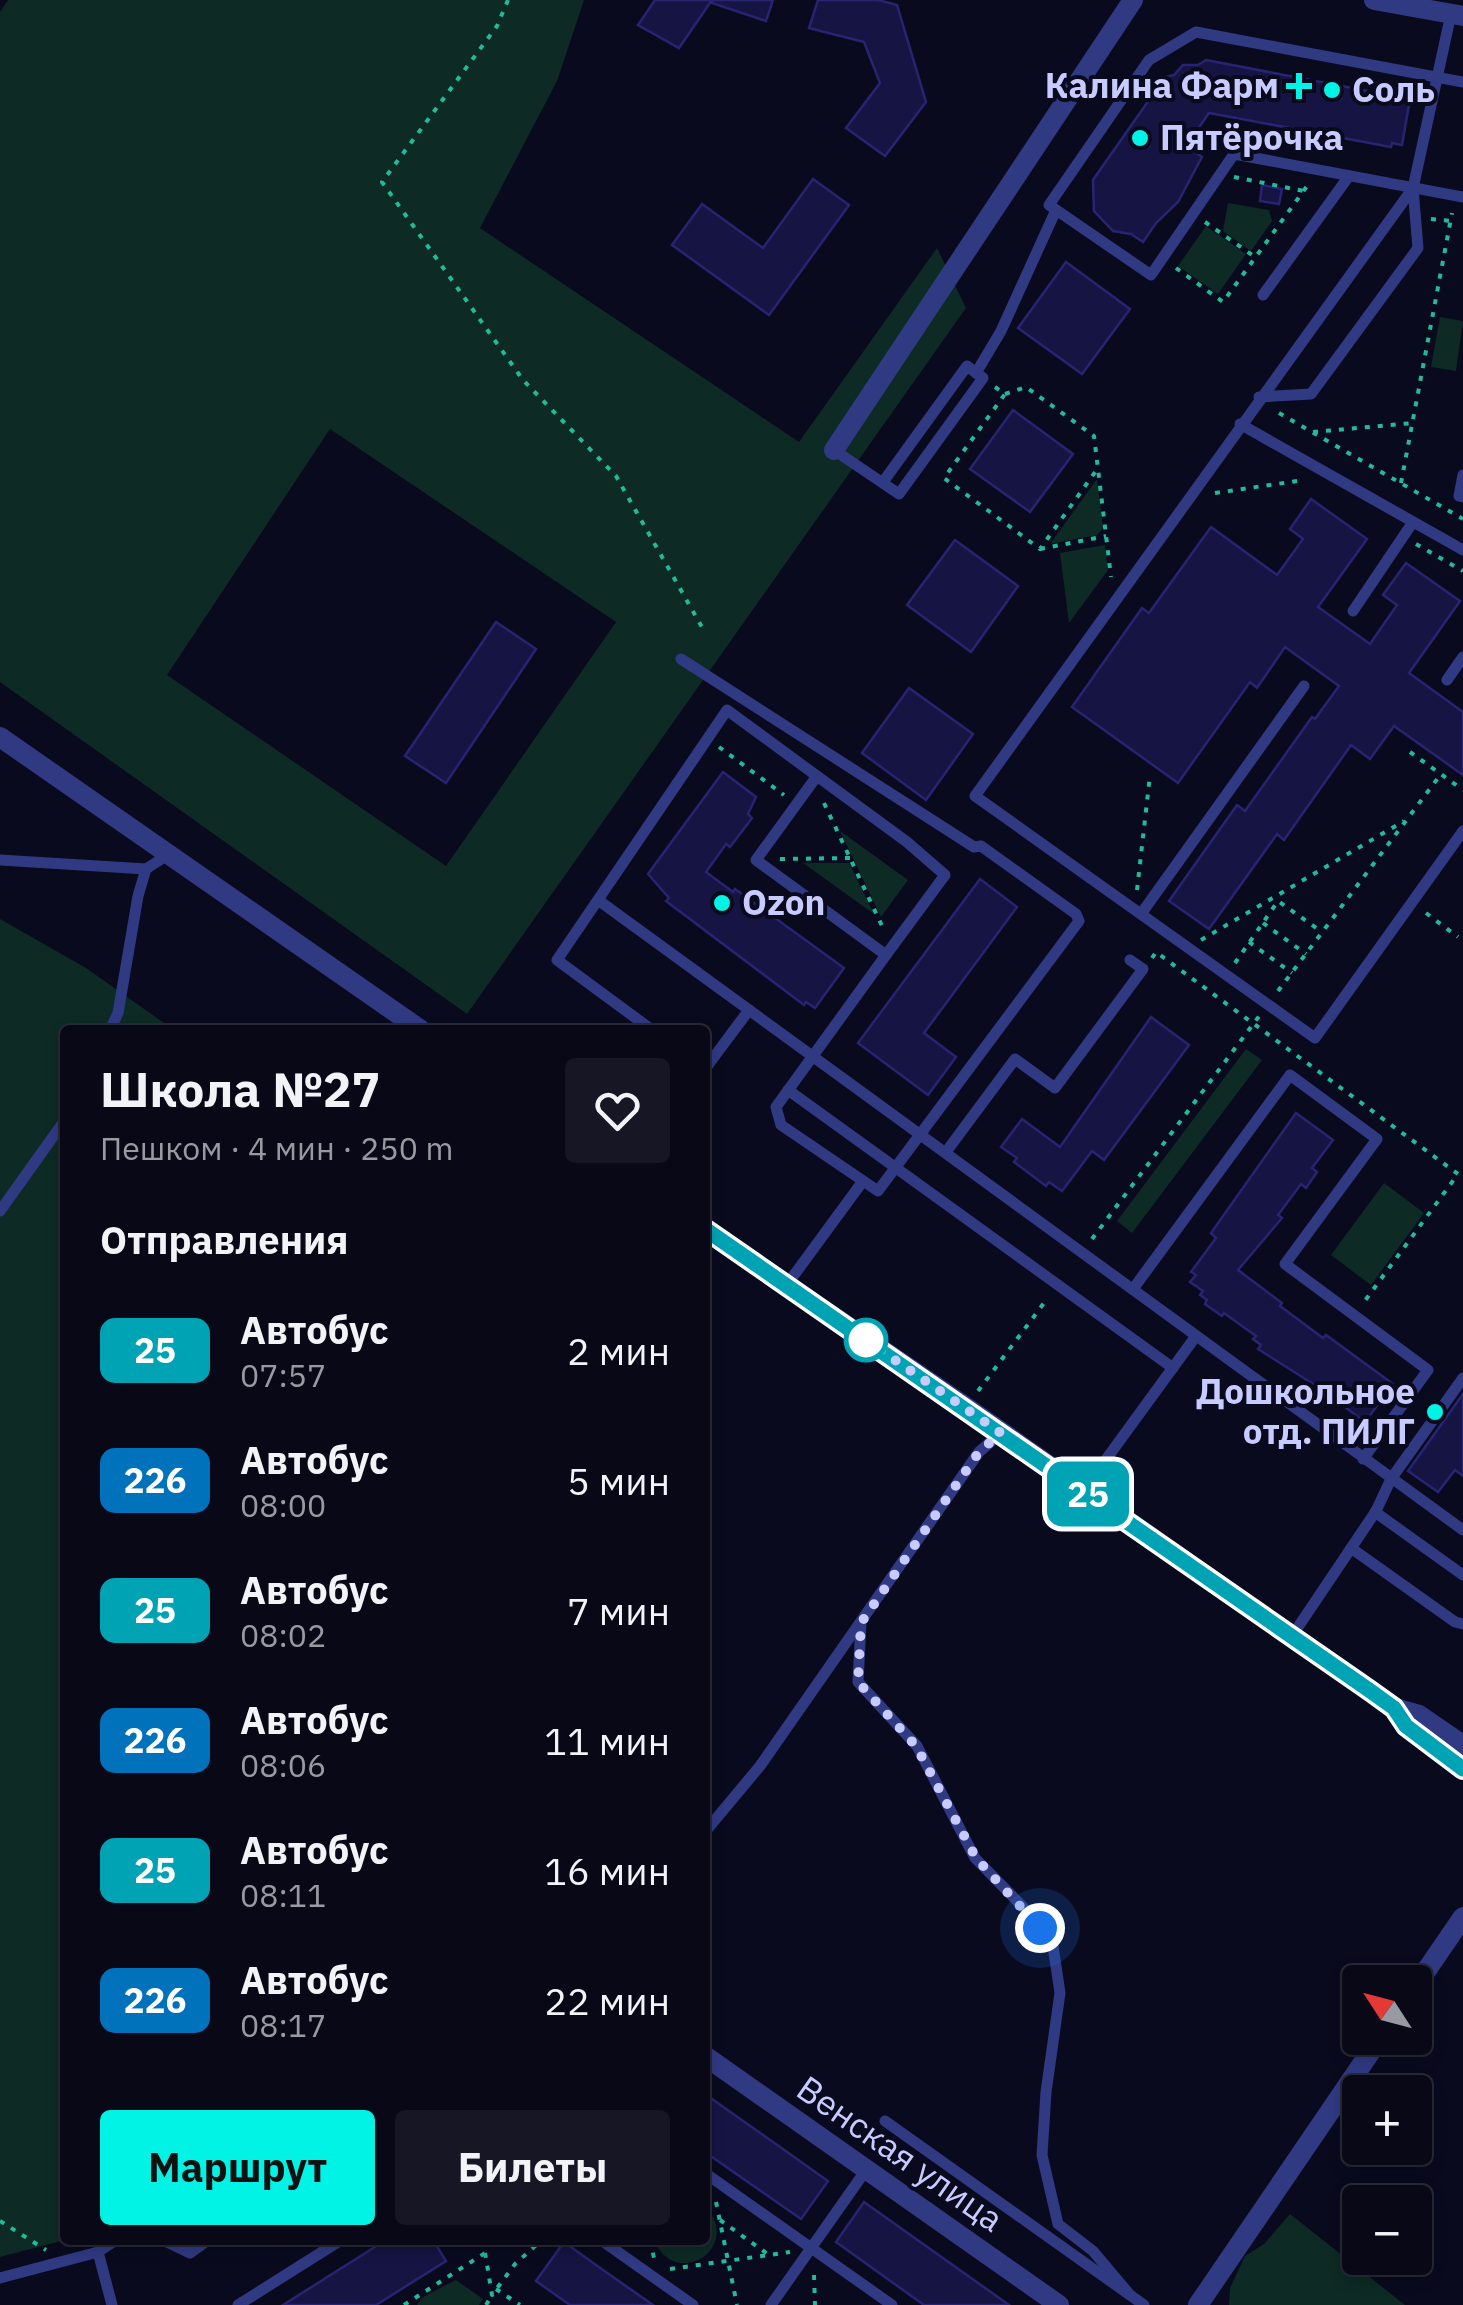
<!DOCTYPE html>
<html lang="ru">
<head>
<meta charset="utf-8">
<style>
	:root { --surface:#080817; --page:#161624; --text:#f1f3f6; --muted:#989aa1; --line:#292936; --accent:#00f3e5 }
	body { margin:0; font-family:"IBM Plex Sans",sans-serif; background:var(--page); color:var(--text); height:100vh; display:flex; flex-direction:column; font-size:38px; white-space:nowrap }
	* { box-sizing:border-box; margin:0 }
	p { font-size:32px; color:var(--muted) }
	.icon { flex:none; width:55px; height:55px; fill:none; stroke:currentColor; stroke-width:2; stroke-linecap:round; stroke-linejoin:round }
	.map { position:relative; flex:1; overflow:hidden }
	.details { position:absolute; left:60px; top:1025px; width:650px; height:1220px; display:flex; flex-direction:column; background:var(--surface); border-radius:10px; box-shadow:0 5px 15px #0003,0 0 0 2px var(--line) }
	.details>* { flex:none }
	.badge { padding:0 20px; border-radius:15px; font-size:35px; line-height:65px }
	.needle { width:65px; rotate:306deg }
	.fabs { position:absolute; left:1342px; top:1965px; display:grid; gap:20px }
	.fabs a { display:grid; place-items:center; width:90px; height:90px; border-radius:10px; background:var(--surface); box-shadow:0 5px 15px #0003,0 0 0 2px var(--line); font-size:50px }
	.you { position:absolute; width:50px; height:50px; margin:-25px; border:8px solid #fff; border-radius:50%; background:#1a73e8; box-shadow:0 0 0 15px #1a73e833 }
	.map>.badge { position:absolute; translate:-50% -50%; box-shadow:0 0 0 5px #fff }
	h2 { padding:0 40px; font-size:38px; line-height:90px }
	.round { display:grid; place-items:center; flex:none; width:105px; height:105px; border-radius:10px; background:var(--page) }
	.overview { display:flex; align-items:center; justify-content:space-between; height:170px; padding:0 40px }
	h1 { font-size:48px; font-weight:700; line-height:75px }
	.button { display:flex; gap:20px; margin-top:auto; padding:20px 40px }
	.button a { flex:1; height:115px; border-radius:10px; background:var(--accent); color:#111; font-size:40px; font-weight:700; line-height:115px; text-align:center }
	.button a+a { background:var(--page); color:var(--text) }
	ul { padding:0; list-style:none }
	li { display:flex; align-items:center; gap:30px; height:130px; padding:0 40px }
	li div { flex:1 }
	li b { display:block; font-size:38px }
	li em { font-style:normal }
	li .badge { min-width:110px; font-weight:700; text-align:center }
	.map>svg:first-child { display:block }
</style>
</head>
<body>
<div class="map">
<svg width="1463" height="2305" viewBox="0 0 1463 2305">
	<rect width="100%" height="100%" fill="#0a0a1f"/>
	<g fill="#0d2a24" fill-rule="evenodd">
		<path d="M8,0H584L557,81L480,228L799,442L937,248L966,308L467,1014L0,682V12ZM330,429L616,622L446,866L167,675Z"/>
		<path d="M1228,203L1269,210L1272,221L1251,251L1223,231Z"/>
		<path d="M1206,226L1246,254L1218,294L1178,266Z"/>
		<path d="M1440,317L1463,321L1456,371L1431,367Z"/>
		<path d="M1097,479L1103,528L1097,535L1050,544Z"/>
		<path d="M1105,545L1108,570L1069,623L1060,553Z"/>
		<path d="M840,831L908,880L881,917Z"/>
		<path d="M803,863H849L874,914Z"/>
		<path d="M0,919L86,968L174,1030H65V2240L0,2257Z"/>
		<path d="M1246,1049L1262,1060L1132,1233L1117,1221Z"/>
		<path d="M1384,1183L1424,1213L1371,1285L1331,1255Z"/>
		<path d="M705,2206C744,2248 675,2291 654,2240H705Z"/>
		<path d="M1290,2214L1405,2305H1229L1230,2288L1245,2256L1264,2244Z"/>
		<path d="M456,2280L483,2299L479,2305H417L423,2297Z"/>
	</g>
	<g fill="#161442" stroke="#272471" stroke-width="2.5">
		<path d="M655,0H712L679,48L638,25Z"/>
		<path d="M713,0H773L766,21L712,3Z"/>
		<path d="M818,0H878L897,5L926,102L885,156L846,128L880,83L864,42L809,28Z"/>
		<path d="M1206,60L1410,99L1402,145L1392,143L1391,147L1209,113L1186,146L1202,157L1178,202L1156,223L1143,242L1131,234L1113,231L1094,211L1093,180L1165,77L1174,75L1183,65H1198Z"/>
		<path d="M813,179L849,205L769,315L672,245L702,204L763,248Z"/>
		<path d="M1262,185L1282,189L1279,204L1260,201Z"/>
		<path d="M1066,262L1130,309L1082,374L1018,328Z"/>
		<path d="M1013,410L1073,454L1030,512L970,469Z"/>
		<path d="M1311,499L1367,539L1318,607L1370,644L1397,605L1383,595L1406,563L1460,601L1409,673L1463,712V775L1394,726L1370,759L1351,745L1284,840L1277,834L1209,929L1169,901L1237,805L1245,811L1312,717L1315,719L1339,686L1285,647L1257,688L1250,682L1178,783L1072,707L1142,608L1149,613L1211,527L1277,575L1303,539L1290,529Z"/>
		<path d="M955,540L1018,586L971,652L907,605Z"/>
		<path d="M496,622L536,649L446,783L405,756Z"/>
		<path d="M909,688L973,734L926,800L862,753Z"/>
		<path d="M723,772L756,797L748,814L752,818L730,847L726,844L706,872L733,892L735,889L844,968L815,1008L806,1002L804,1005L666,901L669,898L648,874Z"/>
		<path d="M980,879L1017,907L924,1033L956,1057L928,1095L858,1043Z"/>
		<path d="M1151,1017L1189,1045L1104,1160L1092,1151L1062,1191L1049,1182L1046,1186L1014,1162L1017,1158L1001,1147L1022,1119L1060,1147Z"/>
		<path d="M1296,1113L1333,1140L1312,1168L1317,1172L1306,1188L1301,1184L1278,1215L1282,1218L1238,1270L1282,1303L1280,1306L1323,1338L1326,1335L1393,1384L1365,1422L1337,1401L1334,1405L1318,1393L1321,1389L1258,1349L1261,1345L1253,1339L1256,1336L1224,1313L1222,1316L1205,1304L1207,1300L1200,1295L1203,1291L1190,1282L1196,1275L1191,1272L1216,1238L1211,1233Z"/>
		<path d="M1463,1394V1476L1455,1470L1438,1492L1408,1471Z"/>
		<path d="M705,2094L828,2181L801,2219L705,2152Z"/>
		<path d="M864,2202L1009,2305H924L882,2275L836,2242Z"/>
		<path d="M386,2240H433L446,2261L376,2305H283Z"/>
		<path d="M564,2242L603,2270L653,2305H570L536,2281Z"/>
	</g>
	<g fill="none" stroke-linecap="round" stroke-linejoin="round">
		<g stroke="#21bb99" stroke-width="4" stroke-dasharray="5 8" stroke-linecap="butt">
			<path d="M508,0L497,26L382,182L523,380L616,476L703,629"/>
			<path d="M1234,177L1304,191"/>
			<path d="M1431,219L1451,221"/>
			<path d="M1205,222L1255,257"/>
			<path d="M1176,268L1223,302L1310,182"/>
			<path d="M995,387L1005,394L944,478L1040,549L1098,468"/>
			<path d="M1005,394L1026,387L1094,436L1111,577"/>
			<path d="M1279,413L1463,519"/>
			<path d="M1313,432L1413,423"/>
			<path d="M1401,483L1452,213"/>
			<path d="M1215,493L1304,480"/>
			<path d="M1416,544L1463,571"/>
			<path d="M1040,549L1106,536"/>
			<path d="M719,747L784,795"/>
			<path d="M1410,752L1463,790"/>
			<path d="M824,803L884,930"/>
			<path d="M780,859L850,858"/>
			<path d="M1137,890L1150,775"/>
			<path d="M1426,913L1458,937"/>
			<path d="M1263,923L1306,954"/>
			<path d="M1201,940L1404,821"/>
			<path d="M1249,942L1292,973"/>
			<path d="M1152,958L1156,952L1458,1174L1364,1302"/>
			<path d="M1235,963L1278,901L1322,932"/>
			<path d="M1278,991L1441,774"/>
			<path d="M1092,1239L1260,1015"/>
			<path d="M978,1391L1047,1299"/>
			<path d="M716,2202L737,2305"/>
			<path d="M720,2220L769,2255"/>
			<path d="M0,2221L46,2250"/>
			<path d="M483,2240L492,2295L515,2264L542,2240"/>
			<path d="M650,2240L654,2258"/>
			<path d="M670,2269L790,2252"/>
			<path d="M814,2275L815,2305"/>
			<path d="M496,2289L520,2305"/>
			<path d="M404,2305L485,2253"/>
			<path d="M486,2305L492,2295"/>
		</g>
		<g stroke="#303a83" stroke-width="11">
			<path d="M1463,82L1196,32L1149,60L1049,205L1151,275L1234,154L1463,197"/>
			<path d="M1413,188L975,796L1315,1038L1463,831"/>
			<path d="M1263,295L1349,176"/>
			<path d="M976,373L1001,331L1056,210"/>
			<path d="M1259,397L1311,394L1418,248L1413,188L1451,14"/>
			<path d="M1240,424L1463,550"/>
			<path d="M834,450L899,494L983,378L967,366L883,482"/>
			<path d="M1463,475L1459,496L1463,497"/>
			<path d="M1353,611L1413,522"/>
			<path d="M1447,680L1463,657"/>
			<path d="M817,776L907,842L945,875L886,955"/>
			<path d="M0,860L146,869"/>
			<path d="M598,900L1463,1530"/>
			<path d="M1141,914L1304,686"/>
			<path d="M110,1030L118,1013L138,896L146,869L169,854"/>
			<path d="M652,1030L557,960L727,710L817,776L756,860L886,955L776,1107L781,1125L878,1191L1079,921L1076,914L981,846L974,847L681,659"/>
			<path d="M705,1069L749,1010"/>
			<path d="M788,1090L1173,1368"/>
			<path d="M946,1152L1015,1059L1055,1088L1143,969L1130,960"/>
			<path d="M0,1211L65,1120"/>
			<path d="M786,1286L863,1181"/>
			<path d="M1133,1289L1290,1075L1377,1139L1285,1264L1428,1370L1363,1459"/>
			<path d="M1083,1491L1196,1336"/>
			<path d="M1375,1512L1463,1575"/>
			<path d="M1351,1548L1455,1622L1463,1624"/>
			<path d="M861,1623L858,1682L917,1746L975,1858L1026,1910L1053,1946L1060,1993L1046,2092L1042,2155L1058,2224L1093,2251L1130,2295"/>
			<path d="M1292,1636L1376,1511L1391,1479L1463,1378"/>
			<path d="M705,1832L760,1766L979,1452L1001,1433"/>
			<path d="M885,2121L1144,2305"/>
			<path d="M705,2173L892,2305"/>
			<path d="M163,2240L190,2253L208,2240"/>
			<path d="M601,2240L693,2305"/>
			<path d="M98,2252L112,2305"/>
			<path d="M0,2278L98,2252L116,2240"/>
			<path d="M238,2305L341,2240"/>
			<path d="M771,2305L866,2170"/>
		</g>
		<g stroke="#303a83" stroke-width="20">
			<path d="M1374,0L1463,16"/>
			<path d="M834,450L1133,0"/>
			<path d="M1415,1987L1463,1917"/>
			<path d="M705,2056L1059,2305"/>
			<path d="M1198,2305L1380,2038"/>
		</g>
		<g stroke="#303a83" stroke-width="20">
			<path d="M0,737L421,1030"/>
			<path d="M705,1229L966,1407L1394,1708L1419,1715L1463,1745"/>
			<path d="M1394,1708L1405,1726L1463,1769"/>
		</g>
	</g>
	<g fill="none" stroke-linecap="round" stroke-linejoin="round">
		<g stroke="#fff" stroke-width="22">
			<path id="line" d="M705,1229L1369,1690L1394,1708L1406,1726L1463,1769"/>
		</g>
		<use href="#line" stroke="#00a3b4" stroke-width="15"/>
		<path stroke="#c8cbff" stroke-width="10" stroke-dasharray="0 18" d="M866,1340L1001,1433L979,1452L861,1623L858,1682L916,1746L976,1858L1040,1928"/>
	</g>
	<g fill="#00f3e5" stroke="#0a0a1f" stroke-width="4">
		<path d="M1294 71h10v10h10v10h-10v10h-10v-10h-10v-10h10z"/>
		<circle cx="1332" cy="90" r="10"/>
		<circle cx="1140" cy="138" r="10"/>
		<circle cx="722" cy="903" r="10"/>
		<circle cx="1435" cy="1412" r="10"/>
	</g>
	<circle fill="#fff" stroke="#00a3b4" stroke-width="5" cx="866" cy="1340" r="20"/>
	<g text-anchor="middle" stroke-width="8" stroke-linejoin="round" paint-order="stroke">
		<g font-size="35" font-weight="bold" fill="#c8cbff" stroke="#0a0a1f" text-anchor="start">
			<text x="1279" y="98" text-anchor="end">Калина Фарм</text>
			<text x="1352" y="102">Соль</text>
			<text x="1160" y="150">Пятёрочка</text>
			<text x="742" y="915">Ozon</text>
			<text x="1415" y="1404" text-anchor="end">Дошкольное<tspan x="1415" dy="40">отд. ПИЛГ</tspan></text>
		</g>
		<g font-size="35" fill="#c8cbff" stroke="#0a0a1f">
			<text transform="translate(900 2154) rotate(35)" y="12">Венская улица</text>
		</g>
	</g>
</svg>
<div class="fabs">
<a><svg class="needle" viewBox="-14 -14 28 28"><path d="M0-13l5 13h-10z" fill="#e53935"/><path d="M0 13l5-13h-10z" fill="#989aa1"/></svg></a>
<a>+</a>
<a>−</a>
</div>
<div class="you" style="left:1040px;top:1928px"></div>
<b class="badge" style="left:1088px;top:1494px;background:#00a3b4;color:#fff">25</b>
<section class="details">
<div class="overview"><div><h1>Школа №27</h1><p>Пешком · 4 мин · 250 m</p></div><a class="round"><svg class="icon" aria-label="heart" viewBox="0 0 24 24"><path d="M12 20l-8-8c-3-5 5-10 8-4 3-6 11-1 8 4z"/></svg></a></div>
<h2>Отправления</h2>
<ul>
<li><span class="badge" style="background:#00a3b4;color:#fff">25</span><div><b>Автобус</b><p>07:57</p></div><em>2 мин</em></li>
<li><span class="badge" style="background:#0072bc;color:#fff">226</span><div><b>Автобус</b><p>08:00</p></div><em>5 мин</em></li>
<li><span class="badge" style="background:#00a3b4;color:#fff">25</span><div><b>Автобус</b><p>08:02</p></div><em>7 мин</em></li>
<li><span class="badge" style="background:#0072bc;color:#fff">226</span><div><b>Автобус</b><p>08:06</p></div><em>11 мин</em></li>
<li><span class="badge" style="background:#00a3b4;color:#fff">25</span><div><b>Автобус</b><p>08:11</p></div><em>16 мин</em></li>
<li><span class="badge" style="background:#0072bc;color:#fff">226</span><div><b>Автобус</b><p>08:17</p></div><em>22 мин</em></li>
</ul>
<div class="button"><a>Маршрут</a><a>Билеты</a></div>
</section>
</div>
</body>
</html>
